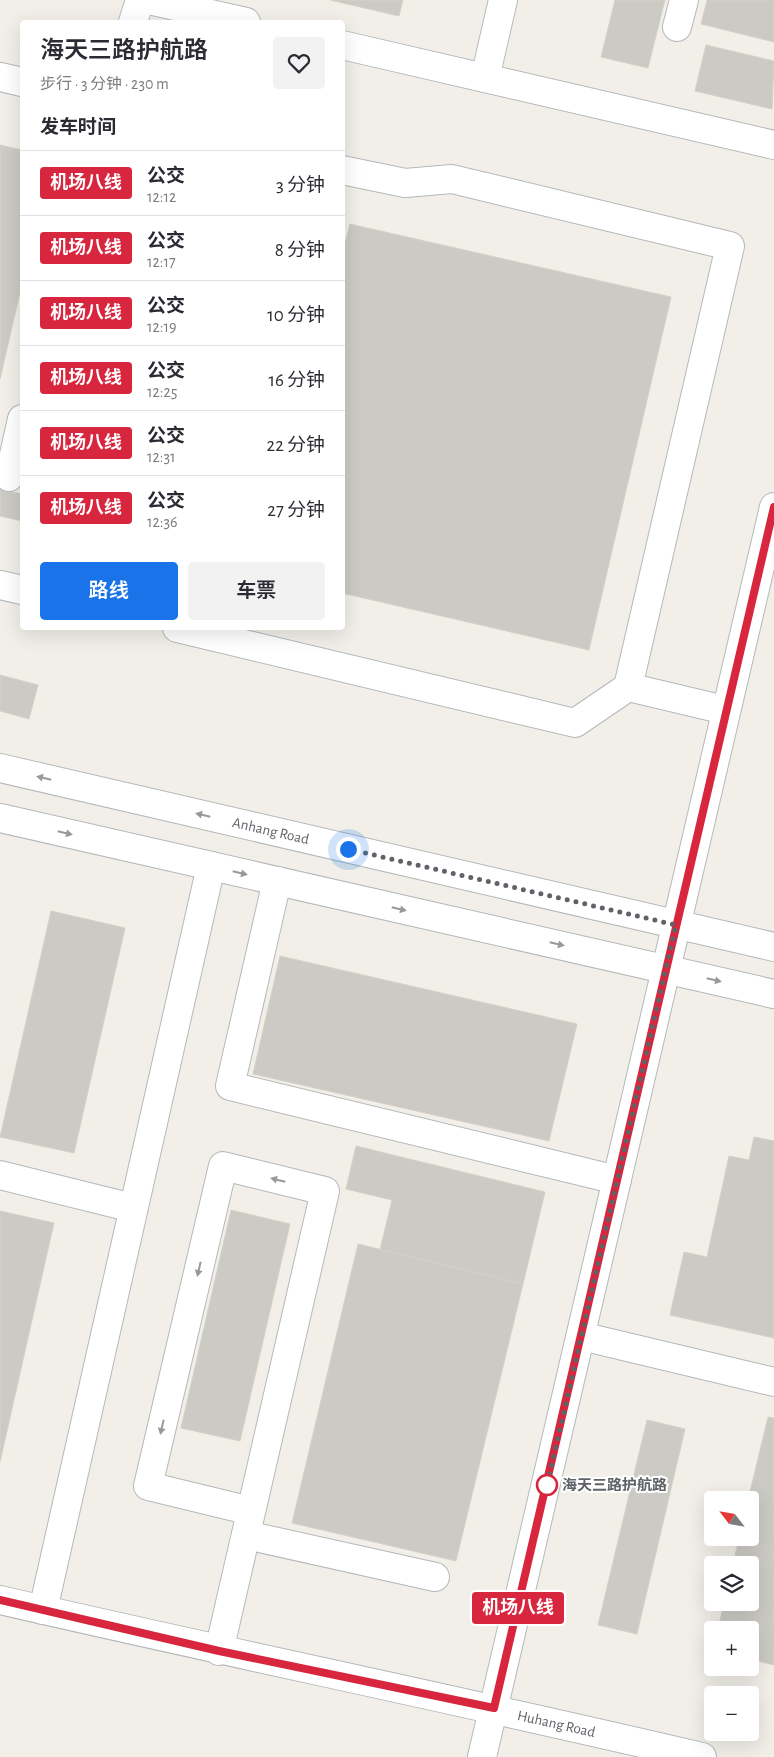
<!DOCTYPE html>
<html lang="zh">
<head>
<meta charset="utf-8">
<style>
	:root { --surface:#fff; --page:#f2f2f3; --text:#2b2b33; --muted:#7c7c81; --line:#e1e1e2; --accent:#1a73e8 }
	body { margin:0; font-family:"Alegreya Sans","Noto Sans SC",sans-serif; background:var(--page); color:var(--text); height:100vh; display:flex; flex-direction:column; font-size:19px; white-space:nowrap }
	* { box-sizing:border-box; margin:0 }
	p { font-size:16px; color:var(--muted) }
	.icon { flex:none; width:28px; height:28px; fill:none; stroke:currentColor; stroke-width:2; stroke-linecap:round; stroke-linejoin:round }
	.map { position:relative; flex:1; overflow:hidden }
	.side { position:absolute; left:20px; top:20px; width:325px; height:610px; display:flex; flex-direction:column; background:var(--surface); border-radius:5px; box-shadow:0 5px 20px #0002 }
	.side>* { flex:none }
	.badge { padding:0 10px; border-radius:4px; font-size:18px; line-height:32px }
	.needle { width:32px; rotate:301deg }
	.buttons { position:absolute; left:704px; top:1491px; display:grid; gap:10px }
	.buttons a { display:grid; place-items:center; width:55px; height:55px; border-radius:5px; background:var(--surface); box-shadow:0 5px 20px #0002; font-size:25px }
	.you { position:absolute; width:25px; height:25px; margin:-12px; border:4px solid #fff; border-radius:50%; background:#1a73e8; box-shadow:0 0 0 8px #1a73e833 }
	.map>.badge { position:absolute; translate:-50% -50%; box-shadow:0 0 0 2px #fff }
	h2 { padding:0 20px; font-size:19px; line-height:45px }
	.round { display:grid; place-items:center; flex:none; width:52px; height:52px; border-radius:5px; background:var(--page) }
	.headline { display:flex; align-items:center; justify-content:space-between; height:85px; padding:0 20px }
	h1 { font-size:24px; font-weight:600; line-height:38px }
	.action { display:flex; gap:10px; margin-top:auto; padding:10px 20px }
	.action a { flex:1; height:58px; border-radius:5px; background:var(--accent); color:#fff; font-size:20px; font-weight:600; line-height:58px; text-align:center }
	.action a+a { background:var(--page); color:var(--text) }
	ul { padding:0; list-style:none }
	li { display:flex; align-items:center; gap:15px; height:65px; padding:0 20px; border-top:1px solid var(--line) }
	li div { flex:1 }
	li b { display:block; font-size:19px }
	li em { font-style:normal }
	li .badge { min-width:55px; font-weight:700; text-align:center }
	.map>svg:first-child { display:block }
</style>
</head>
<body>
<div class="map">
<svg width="774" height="1757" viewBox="0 0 774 1757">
	<rect width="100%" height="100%" fill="#f1efe8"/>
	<g fill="#cccac5" stroke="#d6d1c6">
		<path d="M330,0H403L399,16Z"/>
		<path d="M615,0H665L648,68L601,57Z"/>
		<path d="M707,0H774V42L701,24Z"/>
		<path d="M706,45L774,61L772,109L695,91Z"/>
		<path d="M0,145L22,150V284L0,379Z"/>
		<path d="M350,224L671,297L589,650L342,593V255Z"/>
		<path d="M0,489L22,494V521L0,516Z"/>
		<path d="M0,675L38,685L29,719L0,711Z"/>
		<path d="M51,911L125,928L74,1153L0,1137Z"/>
		<path d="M280,956L577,1024L549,1141L253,1074Z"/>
		<path d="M754,1137L774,1141V1338L670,1315L684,1252L707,1257L729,1156L749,1160Z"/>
		<path d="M356,1146L545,1192L523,1284L380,1250L392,1200L346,1189Z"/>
		<path d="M231,1210L290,1224L240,1441L181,1428Z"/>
		<path d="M0,1211L54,1223L0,1462Z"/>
		<path d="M358,1244L523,1284L456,1561L292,1523Z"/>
		<path d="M768,1417L774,1418V1665L750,1659V1630H718L724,1602H750V1565H733L739,1538H750V1500H748Z"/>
		<path d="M647,1420L685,1429L637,1634L598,1625Z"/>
	</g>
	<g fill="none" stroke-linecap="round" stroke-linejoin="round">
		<g stroke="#b5b8bc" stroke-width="30">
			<g id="minor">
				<path d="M149,0L246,22"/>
				<path d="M133,22L140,0"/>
				<path d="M677,27L684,0"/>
				<path d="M342,45L774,145"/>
				<path d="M0,77L22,82"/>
				<path d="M485,78L503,0"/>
				<path d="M342,170L405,183L452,179L730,246L628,687"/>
				<path d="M9,477L22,419"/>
				<path d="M0,585L22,590"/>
				<path d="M177,628L575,723L628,687L725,710"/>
				<path id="s1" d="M0,768L774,947"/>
				<path d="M0,818L774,994"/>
				<path d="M277,881L230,1086L617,1180"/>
				<path d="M0,1175L133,1208"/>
				<path d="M581,1336L774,1382"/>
				<path d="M246,1535L435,1577"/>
				<path id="s2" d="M0,1600C234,1654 468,1702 702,1757"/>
				<path d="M43,1610L211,866"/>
				<path d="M219,1651L325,1191L223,1166L148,1486L251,1511"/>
				<path d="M482,1757L774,507"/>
			</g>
		</g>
		<use href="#minor" stroke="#fff" stroke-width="28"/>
	</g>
	<defs><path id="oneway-solid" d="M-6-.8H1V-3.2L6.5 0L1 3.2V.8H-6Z" transform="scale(1.25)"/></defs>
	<g fill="#979a9d">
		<use href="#oneway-solid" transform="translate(44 778) rotate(-167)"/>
		<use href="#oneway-solid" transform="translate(203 815) rotate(-167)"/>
		<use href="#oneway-solid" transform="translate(65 833) rotate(13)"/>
		<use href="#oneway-solid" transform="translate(240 873) rotate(13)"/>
		<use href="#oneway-solid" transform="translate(399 909) rotate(13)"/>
		<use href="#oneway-solid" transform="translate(557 944) rotate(13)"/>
		<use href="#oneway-solid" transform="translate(714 980) rotate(13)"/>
		<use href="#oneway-solid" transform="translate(278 1180) rotate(-166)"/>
		<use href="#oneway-solid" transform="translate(199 1269) rotate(103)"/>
		<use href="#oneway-solid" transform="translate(162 1427) rotate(103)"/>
	</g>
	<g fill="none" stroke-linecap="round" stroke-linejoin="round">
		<g stroke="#fff" stroke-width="11">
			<path id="line" d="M0,1600L219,1651L494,1708L774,507"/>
		</g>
		<use href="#line" stroke="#d7263d" stroke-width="8"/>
		<path stroke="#5f6368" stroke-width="5" stroke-dasharray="0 9" d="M348,849L676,925L547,1485"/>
	</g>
	<circle fill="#fff" stroke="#d7263d" stroke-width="2.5" cx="547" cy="1485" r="10"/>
	<g text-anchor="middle" stroke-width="4" stroke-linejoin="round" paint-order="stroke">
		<g font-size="15" fill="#5f6368" stroke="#fff">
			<text dy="5" stroke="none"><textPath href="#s1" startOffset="278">Anhang Road</textPath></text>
			<text dy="5" stroke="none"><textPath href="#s2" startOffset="570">Huhang Road</textPath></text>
		</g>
		<g font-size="15" font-weight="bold" fill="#5f6368" stroke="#fff" text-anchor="start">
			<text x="562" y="1490">海天三路护航路</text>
		</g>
	</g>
</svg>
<div class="buttons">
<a><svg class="needle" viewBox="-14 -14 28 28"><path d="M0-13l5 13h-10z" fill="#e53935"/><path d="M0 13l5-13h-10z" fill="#7c7c81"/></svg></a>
<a><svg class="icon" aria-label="layers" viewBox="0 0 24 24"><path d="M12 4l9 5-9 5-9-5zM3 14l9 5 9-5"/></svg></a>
<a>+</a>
<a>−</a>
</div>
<div class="you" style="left:348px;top:849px"></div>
<b class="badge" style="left:518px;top:1608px;background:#d7263d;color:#fff">机场八线</b>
<section class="side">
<div class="headline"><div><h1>海天三路护航路</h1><p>步行 · 3 分钟 · 230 m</p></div><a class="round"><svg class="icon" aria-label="heart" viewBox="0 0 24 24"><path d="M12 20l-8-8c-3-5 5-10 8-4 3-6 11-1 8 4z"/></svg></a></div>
<h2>发车时间</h2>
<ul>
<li><span class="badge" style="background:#d7263d;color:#fff">机场八线</span><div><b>公交</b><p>12:12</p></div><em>3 分钟</em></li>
<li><span class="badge" style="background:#d7263d;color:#fff">机场八线</span><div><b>公交</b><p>12:17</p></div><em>8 分钟</em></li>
<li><span class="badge" style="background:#d7263d;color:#fff">机场八线</span><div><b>公交</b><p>12:19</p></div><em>10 分钟</em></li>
<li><span class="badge" style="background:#d7263d;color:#fff">机场八线</span><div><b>公交</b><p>12:25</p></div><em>16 分钟</em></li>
<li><span class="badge" style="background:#d7263d;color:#fff">机场八线</span><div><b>公交</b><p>12:31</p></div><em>22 分钟</em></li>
<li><span class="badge" style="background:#d7263d;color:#fff">机场八线</span><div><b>公交</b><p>12:36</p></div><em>27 分钟</em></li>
</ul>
<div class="action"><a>路线</a><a>车票</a></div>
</section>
</div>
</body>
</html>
